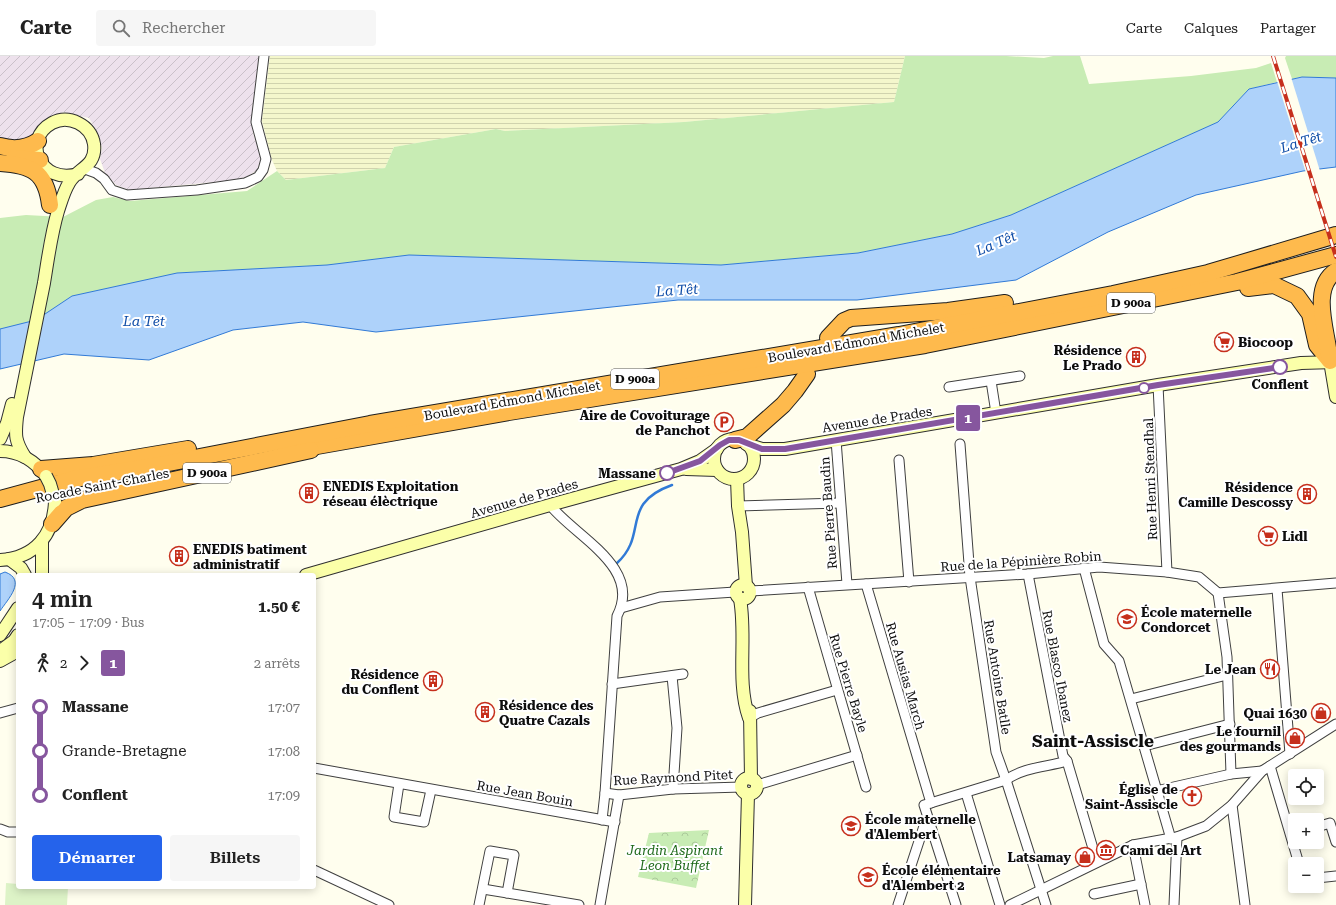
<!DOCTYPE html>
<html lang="fr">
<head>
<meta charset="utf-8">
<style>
	:root { --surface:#fff; --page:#f6f6f6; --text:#222; --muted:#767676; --line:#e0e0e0; --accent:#2563eb }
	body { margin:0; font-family:"Roboto Serif",serif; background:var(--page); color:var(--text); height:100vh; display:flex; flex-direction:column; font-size:15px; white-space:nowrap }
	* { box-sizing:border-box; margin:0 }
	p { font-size:13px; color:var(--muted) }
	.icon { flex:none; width:22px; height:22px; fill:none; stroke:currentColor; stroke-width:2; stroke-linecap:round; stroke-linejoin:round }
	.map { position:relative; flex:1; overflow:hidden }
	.side { position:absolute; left:16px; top:517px; width:300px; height:316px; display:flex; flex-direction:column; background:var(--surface); border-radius:4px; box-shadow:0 2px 10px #0003 }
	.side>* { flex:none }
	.badge { padding:0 8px; border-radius:3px; font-size:14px; line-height:26px }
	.buttons { position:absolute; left:1288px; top:713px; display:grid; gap:8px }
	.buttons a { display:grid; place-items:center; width:36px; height:36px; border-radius:4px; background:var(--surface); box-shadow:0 2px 10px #0003; font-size:20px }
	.map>.badge { position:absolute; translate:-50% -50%; box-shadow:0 0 0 2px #fff }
	.legs { display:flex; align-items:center; gap:6px; height:44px; padding:0 16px; font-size:13px }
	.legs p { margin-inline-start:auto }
	.summary { display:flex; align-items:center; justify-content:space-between; height:68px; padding:0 16px }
	h1 { font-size:22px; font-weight:600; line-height:30px }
	.button { display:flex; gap:8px; margin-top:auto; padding:8px 16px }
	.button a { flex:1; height:46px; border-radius:4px; background:var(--accent); color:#fff; font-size:16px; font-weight:600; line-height:46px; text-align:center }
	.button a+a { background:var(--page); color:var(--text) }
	ul { padding:0 16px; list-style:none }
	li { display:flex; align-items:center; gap:14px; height:44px; font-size:15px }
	li i { display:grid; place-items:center; width:6px; height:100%; margin:0 5px; background:currentColor }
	li i::after { content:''; width:10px; height:10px; margin:-5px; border:3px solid; border-radius:50%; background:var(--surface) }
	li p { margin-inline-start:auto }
	li:first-child i { background:linear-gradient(#0000 50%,currentColor 0) }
	li:last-child i { background:linear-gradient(currentColor 50%,#0000 0) }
	header { display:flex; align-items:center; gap:24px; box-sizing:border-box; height:56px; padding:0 20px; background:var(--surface); border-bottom:1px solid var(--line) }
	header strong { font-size:19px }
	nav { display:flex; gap:22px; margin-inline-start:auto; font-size:14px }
	.search { width:280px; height:36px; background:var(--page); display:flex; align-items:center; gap:10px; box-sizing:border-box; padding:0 14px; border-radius:4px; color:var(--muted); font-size:15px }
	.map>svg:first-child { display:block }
</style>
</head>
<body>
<header>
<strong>Carte</strong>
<div class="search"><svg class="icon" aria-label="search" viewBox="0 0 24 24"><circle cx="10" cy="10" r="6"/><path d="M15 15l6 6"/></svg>Rechercher</div>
<nav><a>Carte</a><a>Calques</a><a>Partager</a></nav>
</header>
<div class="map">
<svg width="1336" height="849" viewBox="0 0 1336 849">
	<defs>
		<pattern id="industrial-furrows" width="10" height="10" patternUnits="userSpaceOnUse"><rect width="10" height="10" fill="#ede1ec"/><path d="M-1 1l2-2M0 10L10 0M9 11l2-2" fill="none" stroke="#cac0c9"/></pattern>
		<pattern id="farmland-rules" width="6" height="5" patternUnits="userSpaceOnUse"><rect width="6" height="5" fill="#f4f7cc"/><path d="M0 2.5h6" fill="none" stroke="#d0d3ae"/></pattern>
		<pattern id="park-crowns" width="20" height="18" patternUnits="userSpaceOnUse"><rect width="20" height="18" fill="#c8ecb4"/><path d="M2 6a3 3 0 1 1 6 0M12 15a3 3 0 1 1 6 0" fill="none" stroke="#abc99a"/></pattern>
	</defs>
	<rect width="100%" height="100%" fill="#fffeee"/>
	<path fill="url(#industrial-furrows)" d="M0,0H259L252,55L253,77L261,102L257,114L248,120L236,124L129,134L116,129L105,117L100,103L102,92L99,79L89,62L63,56L42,66L34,79L25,87L0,83Z"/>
	<path fill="url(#farmland-rules)" d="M270,0H905L894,46L684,66L505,75L496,73L394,91L385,112L286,124L277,115L272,104L262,65Z"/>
	<g fill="#c8ecb4">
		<path d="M905,0H1006L1044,2L1053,0H1080L1089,28L1191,20L1256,12L1271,7L1277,26L1249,33L1218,66L1011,159L952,178L858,197L721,209L409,199L327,209L178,217L72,240L36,264L0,273V162L26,159L63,161L96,144L113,141L130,145L247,135L277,115L286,124L385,112L394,91L496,73L505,75L684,66L894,46Z"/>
		<path d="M1286,0H1336V22L1302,21L1292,23L1285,2Z"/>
	</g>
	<path fill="url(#park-crowns)" d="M709,774L696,832L638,821L649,777Z"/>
	<path fill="#ddf3c7" d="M6,827L18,828V831H68L67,849H5Z"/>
	<g fill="#aed2fa" stroke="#317ad6">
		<path d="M1302,21L1336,22V111L1303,115L1196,139L1108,176L1016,224L857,244H678L376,276L303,266L233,274L149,304L64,298L0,313V273L36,264L72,240L177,217L327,209L409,199L721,209L858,197L952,178L1011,159L1218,66L1249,33Z"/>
		<path d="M5,516C27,524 8,543 0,555V518Z"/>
	</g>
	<path fill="#fffeee" d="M1291,21L1320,115L1306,117L1277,25Z"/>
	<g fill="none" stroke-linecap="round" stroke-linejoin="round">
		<path stroke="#317ad6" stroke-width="2.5" d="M617,507C649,478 619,448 672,429"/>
		<g stroke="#404040" stroke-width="11">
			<g id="street">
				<path d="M85,113L96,117L104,123L112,134L127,139L197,134L245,127L258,121L263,114L266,103L256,66L264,0"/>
				<path d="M991,325L996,357"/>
				<path d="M1158,329L1167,516"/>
				<path d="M949,331L1020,320"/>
				<path d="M836,384L847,528"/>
				<path d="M960,388L970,521L996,696L1006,724L1046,849"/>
				<path d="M899,404L909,526"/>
				<path d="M550,449C574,480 643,511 617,560L605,737L602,764"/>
				<path d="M738,450L840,447"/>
				<path d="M1084,512L1104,588L1119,605L1171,783"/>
				<path d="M1028,518L1063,700L1067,705L1097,806"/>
				<path d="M866,528L931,747"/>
				<path d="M808,531L866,731"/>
				<path d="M1277,533L1290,698"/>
				<path d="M750,535L1028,518L1099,511L1167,516L1199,521L1218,537L1336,527"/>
				<path d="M1218,537L1227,601L1231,718"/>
				<path d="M621,552L660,541L735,536"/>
				<path d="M672,620L677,672L673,733"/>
				<path d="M612,628L683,618"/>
				<path d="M1131,643L1227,619"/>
				<path d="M0,657L18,652"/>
				<path d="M749,662L758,657L837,634"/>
				<path d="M1144,690L1230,668"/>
				<path d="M1270,710L1299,808"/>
				<path d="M314,712L615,766"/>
				<path d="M399,728L394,761L424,766L431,734"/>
				<path d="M757,729L857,699"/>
				<path d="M1156,735L1231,718L1262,715"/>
				<path d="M605,737L619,739L673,733L742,731"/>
				<path d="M966,737L1000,849"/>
				<path d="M1232,749L1245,849"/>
				<path d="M1317,771L1330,767L1336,786"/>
				<path d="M0,773L8,776H18"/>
				<path d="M1133,789L1145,849"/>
				<path d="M314,814L389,849"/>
				<path d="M1317,822L1336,820"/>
				<path d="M483,833L579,849"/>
				<path d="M1094,838L1141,828"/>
				<path d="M479,849L490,795L514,799L507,837"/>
				<path d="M600,849L619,739"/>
				<path d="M898,849L927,761"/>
				<path d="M956,849L924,749L1006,724C1024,711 1047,711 1067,705"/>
				<path d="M1010,849L1133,789L1177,781L1206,770L1232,749L1262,715L1336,668"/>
				<path d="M1174,849L1177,781"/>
			</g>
		</g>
		<g stroke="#2f2f2f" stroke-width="14">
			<g id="secondary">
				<path d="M1330,305L1336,341"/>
				<path d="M0,383L7,367L12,348"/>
				<circle cx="734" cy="403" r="20"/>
				<path d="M746,388L762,393H785L1158,329L1301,307L1335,306"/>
				<path d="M0,395C19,395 35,405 46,420"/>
				<path d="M25,401C15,385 15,380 17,361C26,316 35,272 44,227C48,203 51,178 58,155C61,146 64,135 69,127C77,112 97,111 94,88C91,69 69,58 52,67C21,84 40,129 78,118"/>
				<path d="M686,413L717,414"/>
				<path d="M737,423L738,450L742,476L746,530"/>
				<path d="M42,485V519"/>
				<path d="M9,503L21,512L25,519"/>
				<path d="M0,504C35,502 54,479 55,445"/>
				<path d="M306,519L557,447L681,413L700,405L717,393"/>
				<circle cx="743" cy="536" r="7"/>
				<path d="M740,543C747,581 736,625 749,662"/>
				<path d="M0,579L18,552"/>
				<path d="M0,595L14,585L18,579"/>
				<path d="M0,605L18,595"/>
				<path d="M750,655L751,723"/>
				<circle cx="749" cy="730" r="8"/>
				<path d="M745,849L748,738"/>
			</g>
		</g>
		<g stroke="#1e1e1e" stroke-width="18">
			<g id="highway">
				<path d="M0,90C14,94 26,93 38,85"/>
				<path d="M14,102L40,104"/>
				<path d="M0,107C32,109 46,116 50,149"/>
				<path d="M1248,232L1274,229L1297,240L1310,258L1317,289L1330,305"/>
				<path d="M828,282L844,265L851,262L948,255L1005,247"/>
				<path d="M1329,300C1327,275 1310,232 1336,215"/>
				<path d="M735,384L747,381L783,349L795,335L807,318"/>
				<path d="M300,393L509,356L925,289L1237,226L1336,199"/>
				<path d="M41,413L93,409L188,393"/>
				<path d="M0,443L74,423L148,411L370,368L899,279L1113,238L1208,217L1336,179"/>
				<path d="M52,468L66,452L82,444L311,394"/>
			</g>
		</g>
		<use href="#street" stroke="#fff" stroke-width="9"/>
		<use href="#secondary" stroke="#fbffa9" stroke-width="12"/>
		<use href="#highway" stroke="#feba4d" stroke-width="16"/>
		<g stroke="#c62f1c" stroke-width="4">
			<path id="rail" d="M1273,0L1336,201"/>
		</g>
		<use href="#rail" stroke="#fff" stroke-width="2.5" stroke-dasharray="8" stroke-linecap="butt"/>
		<g stroke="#2f2f2f" stroke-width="14" stroke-linecap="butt">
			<path id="secondary-bridge" d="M46,420L50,428L55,445"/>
		</g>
		<use href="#secondary-bridge" stroke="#fbffa9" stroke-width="12"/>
	</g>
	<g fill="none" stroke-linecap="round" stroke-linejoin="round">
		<g stroke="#fff" stroke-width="9">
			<path id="line-1" d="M667,417L700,405L720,389L729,384H739L762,393H785L1158,329L1280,311"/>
		</g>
		<use href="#line-1" stroke="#86569e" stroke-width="6"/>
	</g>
	<defs>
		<g id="supermarket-ring" transform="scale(1)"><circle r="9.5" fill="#fff" stroke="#c62f1c" stroke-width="1.5"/><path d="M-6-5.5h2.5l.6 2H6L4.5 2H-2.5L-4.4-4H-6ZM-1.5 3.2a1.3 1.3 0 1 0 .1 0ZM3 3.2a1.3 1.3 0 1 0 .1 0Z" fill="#c62f1c"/></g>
		<g id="building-ring" transform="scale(1)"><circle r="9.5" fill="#fff" stroke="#c62f1c" stroke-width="1.5"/><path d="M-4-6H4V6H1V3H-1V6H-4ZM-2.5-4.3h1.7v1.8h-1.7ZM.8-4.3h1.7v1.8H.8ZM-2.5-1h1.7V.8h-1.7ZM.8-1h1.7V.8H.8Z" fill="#c62f1c"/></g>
		<g id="parking-ring" transform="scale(1)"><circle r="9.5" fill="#fff" stroke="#c62f1c" stroke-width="1.5"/><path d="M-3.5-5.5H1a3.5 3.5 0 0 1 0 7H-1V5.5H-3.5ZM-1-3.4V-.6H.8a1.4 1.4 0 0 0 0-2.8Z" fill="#c62f1c"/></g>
		<g id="school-ring" transform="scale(1)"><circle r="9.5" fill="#fff" stroke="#c62f1c" stroke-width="1.5"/><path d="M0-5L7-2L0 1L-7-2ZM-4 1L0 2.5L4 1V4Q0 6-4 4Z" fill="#c62f1c"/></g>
		<g id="restaurant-ring" transform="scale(1)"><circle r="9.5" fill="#fff" stroke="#c62f1c" stroke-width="1.5"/><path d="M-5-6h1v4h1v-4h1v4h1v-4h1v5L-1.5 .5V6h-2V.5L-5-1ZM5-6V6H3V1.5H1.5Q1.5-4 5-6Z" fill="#c62f1c"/></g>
		<g id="shop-ring" transform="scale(1)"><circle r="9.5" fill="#fff" stroke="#c62f1c" stroke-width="1.5"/><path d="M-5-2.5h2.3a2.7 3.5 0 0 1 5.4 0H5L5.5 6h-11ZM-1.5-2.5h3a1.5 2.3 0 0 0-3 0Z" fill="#c62f1c"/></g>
		<g id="church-ring" transform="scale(1)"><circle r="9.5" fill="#fff" stroke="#c62f1c" stroke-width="1.5"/><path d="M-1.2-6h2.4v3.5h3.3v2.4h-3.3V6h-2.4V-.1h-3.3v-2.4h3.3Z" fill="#c62f1c"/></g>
		<g id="museum-ring" transform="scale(1)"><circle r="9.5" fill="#fff" stroke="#c62f1c" stroke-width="1.5"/><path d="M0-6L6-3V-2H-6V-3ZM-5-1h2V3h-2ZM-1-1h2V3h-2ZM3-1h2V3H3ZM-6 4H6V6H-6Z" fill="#c62f1c"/></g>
	</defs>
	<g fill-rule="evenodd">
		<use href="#supermarket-ring" x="1224" y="286"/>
		<use href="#building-ring" x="1136" y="301"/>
		<use href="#parking-ring" x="724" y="366"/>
		<use href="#building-ring" x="309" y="437"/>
		<use href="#building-ring" x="1307" y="438"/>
		<use href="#supermarket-ring" x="1268" y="480"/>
		<use href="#building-ring" x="179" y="500"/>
		<use href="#school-ring" x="1127" y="563"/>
		<use href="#restaurant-ring" x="1270" y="613"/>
		<use href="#building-ring" x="433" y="625"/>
		<use href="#building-ring" x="485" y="656"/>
		<use href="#shop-ring" x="1321" y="657"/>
		<use href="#shop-ring" x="1295" y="682"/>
		<use href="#church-ring" x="1192" y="740"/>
		<use href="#school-ring" x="851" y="770"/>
		<use href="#museum-ring" x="1106" y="794"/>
		<use href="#shop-ring" x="1085" y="801"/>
		<use href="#school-ring" x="868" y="821"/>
	</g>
	<g fill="#fff" stroke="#86569e" stroke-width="2">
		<circle cx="1280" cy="311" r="7"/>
		<circle cx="1144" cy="332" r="5"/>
		<circle cx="667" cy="417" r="7"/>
	</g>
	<g text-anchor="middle" stroke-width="4" stroke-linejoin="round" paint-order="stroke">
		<g fill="#fff" stroke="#565656" stroke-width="1">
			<rect x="1107" y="237" width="48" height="20" rx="3"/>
			<rect x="611" y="313" width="48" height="20" rx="3"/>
			<rect x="183" y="407" width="48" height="20" rx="3"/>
		</g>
		<g font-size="12" font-weight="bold" fill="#0d0d0d">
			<text x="1131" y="251">D 900a</text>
			<text x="635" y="327">D 900a</text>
			<text x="207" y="421">D 900a</text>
		</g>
		<g font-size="13" fill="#0d0d0d" stroke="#fff">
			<text transform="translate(856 286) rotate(-10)" y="5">Boulevard Edmond Michelet</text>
			<text transform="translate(512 344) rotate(-10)" y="5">Boulevard Edmond Michelet</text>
			<text transform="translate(877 363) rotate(-9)" y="5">Avenue de Prades</text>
			<text transform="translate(1150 423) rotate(-92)" y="5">Rue Henri Stendhal</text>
			<text transform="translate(102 429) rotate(-11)" y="5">Rocade Saint-Charles</text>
			<text transform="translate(524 442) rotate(-16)" y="5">Avenue de Prades</text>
			<text transform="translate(828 457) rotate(-94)" y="5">Rue Pierre Baudin</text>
			<text transform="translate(1021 505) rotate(-4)" y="5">Rue de la Pépinière Robin</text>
			<text transform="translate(1058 610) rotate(79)" y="5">Rue Blasco Ibanez</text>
			<text transform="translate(906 620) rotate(74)" y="5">Rue Ausias March</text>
			<text transform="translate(998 621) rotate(81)" y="5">Rue Antoine Batlle</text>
			<text transform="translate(849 627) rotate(73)" y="5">Rue Pierre Bayle</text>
			<text transform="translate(673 721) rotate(-3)" y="5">Rue Raymond Pitet</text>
			<text transform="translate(525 737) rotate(10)" y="5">Rue Jean Bouin</text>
		</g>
		<g font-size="13" font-weight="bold" fill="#0d0d0d" stroke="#fff" text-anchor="start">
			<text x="1238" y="291">Biocoop</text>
			<text x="1122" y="299" text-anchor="end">Résidence<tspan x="1122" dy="15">Le Prado</tspan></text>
			<text x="710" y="364" text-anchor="end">Aire de Covoiturage<tspan x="710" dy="15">de Panchot</tspan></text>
			<text x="323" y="435">ENEDIS Exploitation<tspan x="323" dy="15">réseau élèctrique</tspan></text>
			<text x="1293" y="436" text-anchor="end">Résidence<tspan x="1293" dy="15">Camille Descossy</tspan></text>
			<text x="1282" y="485">Lidl</text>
			<text x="193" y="498">ENEDIS batiment<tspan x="193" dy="15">administratif</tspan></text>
			<text x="1141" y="561">École maternelle<tspan x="1141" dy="15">Condorcet</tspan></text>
			<text x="1256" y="618" text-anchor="end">Le Jean</text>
			<text x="419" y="623" text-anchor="end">Résidence<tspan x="419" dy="15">du Conflent</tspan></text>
			<text x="499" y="654">Résidence des<tspan x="499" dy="15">Quatre Cazals</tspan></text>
			<text x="1307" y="662" text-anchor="end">Quai 1630</text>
			<text x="1281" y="680" text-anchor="end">Le fournil<tspan x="1281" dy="15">des gourmands</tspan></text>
			<text x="1178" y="738" text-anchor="end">Église de<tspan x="1178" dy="15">Saint-Assiscle</tspan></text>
			<text x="865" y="768">École maternelle<tspan x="865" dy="15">d'Alembert</tspan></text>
			<text x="1120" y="799">Cami del Art</text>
			<text x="1071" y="806" text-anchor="end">Latsamay</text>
			<text x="882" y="819">École élémentaire<tspan x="882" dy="15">d'Alembert 2</tspan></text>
		</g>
		<g font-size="13" font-weight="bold" fill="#0d0d0d" stroke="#fff">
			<text x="1280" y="333">Conflent</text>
			<text x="656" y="422" text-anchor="end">Massane</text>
		</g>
		<g font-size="13" font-style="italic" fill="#1d6919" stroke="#fff">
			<text x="675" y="799">Jardin Aspirant<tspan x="675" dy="15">Leon Buffet</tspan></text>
		</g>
		<g font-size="14" font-style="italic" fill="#0e4ca7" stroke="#fff">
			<text transform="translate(1301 86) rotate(-17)" y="5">La Têt</text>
			<text transform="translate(996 187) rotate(-23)" y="5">La Têt</text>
			<text transform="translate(677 234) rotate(-4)" y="5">La Têt</text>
			<text x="144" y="270">La Têt</text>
		</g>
		<g font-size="17" font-weight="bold" fill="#0d0d0d" stroke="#fff">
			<text x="1093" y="691">Saint-Assiscle</text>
		</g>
	</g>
</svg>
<div class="buttons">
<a><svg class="icon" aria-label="locate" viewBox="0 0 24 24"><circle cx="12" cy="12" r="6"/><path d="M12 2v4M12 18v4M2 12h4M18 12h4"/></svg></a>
<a>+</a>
<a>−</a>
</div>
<b class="badge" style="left:968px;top:362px;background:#86569e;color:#fff">1</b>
<section class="side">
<div class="summary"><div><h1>4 min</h1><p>17:05 – 17:09 · Bus</p></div><b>1.50 €</b></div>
<div class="legs"><svg class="icon" aria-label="walk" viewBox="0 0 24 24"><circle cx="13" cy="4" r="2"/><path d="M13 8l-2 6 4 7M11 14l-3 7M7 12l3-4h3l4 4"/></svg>2<svg class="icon" aria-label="forward" viewBox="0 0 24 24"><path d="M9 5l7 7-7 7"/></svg><b class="badge" style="background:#86569e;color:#fff">1</b><p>2 arrêts</p></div>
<ul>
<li><i style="color:#86569e"></i><b>Massane</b><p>17:07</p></li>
<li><i style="color:#86569e"></i><span>Grande-Bretagne</span><p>17:08</p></li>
<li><i style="color:#86569e"></i><b>Conflent</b><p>17:09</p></li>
</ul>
<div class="button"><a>Démarrer</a><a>Billets</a></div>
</section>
</div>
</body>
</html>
